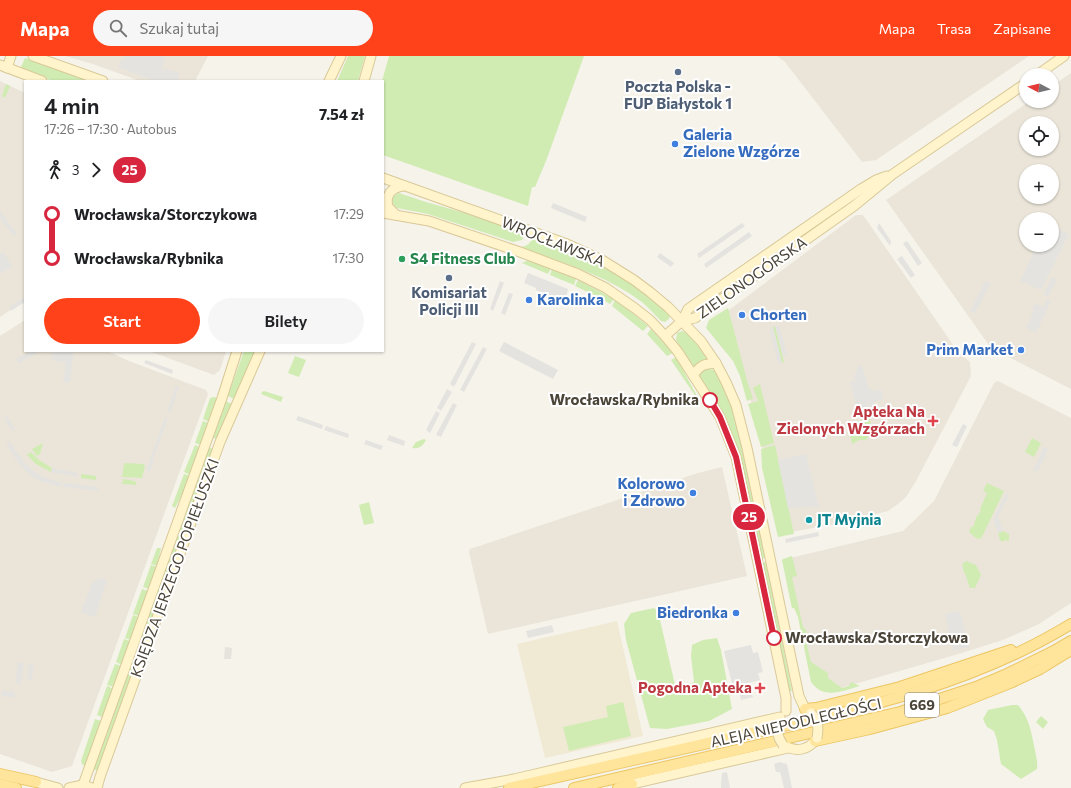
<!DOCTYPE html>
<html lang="pl">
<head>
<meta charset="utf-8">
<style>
	:root { --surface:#fff; --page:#f6f6f6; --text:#202124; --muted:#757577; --accent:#ff4219 }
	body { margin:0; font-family:Commissioner,sans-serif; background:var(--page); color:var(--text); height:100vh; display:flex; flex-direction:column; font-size:15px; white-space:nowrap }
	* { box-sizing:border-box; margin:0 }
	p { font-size:13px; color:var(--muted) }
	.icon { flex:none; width:22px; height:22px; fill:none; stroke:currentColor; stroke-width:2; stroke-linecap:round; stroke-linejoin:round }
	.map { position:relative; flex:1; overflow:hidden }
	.drawer { position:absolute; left:24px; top:24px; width:360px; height:272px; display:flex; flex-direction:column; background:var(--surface); border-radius:0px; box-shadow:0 1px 3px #0004 }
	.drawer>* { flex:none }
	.badge { padding:0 8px; border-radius:13px; font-size:14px; line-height:26px }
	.needle { width:26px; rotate:277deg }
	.fabs { position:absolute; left:1019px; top:12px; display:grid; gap:8px }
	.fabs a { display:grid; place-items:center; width:40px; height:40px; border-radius:50%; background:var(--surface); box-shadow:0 1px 3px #0004; font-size:20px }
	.map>.badge { position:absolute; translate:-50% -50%; box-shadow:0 0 0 2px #fff }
	.legs { display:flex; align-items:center; gap:6px; height:44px; padding:0 20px; font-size:13px }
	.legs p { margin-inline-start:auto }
	.summary { display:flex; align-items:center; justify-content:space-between; height:68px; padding:0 20px }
	h1 { font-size:22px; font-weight:600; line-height:30px }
	.action { display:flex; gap:8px; margin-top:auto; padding:8px 20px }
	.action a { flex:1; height:46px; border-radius:24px; background:var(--accent); color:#fff; font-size:16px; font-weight:600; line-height:46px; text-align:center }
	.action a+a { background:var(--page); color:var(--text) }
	ul { padding:0 20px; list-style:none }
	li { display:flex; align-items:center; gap:14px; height:44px; font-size:15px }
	li i { display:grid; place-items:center; width:6px; height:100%; margin:0 5px; background:currentColor }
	li i::after { content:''; width:10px; height:10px; margin:-5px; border:3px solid; border-radius:50%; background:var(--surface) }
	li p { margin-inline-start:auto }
	li:first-child i { background:linear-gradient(#0000 50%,currentColor 0) }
	li:last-child i { background:linear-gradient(currentColor 50%,#0000 0) }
	header { display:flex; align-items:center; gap:24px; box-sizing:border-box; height:56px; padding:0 20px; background:var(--accent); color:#fff }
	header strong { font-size:19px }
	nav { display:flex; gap:22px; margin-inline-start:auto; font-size:14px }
	.search { width:280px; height:36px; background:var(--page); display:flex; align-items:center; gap:10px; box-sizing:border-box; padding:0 14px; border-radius:22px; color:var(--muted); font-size:15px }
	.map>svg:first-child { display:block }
</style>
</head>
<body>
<header>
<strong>Mapa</strong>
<div class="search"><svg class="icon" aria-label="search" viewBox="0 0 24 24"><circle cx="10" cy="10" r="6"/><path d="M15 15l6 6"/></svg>Szukaj tutaj</div>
<nav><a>Mapa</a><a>Trasa</a><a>Zapisane</a></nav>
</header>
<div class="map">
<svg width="1071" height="732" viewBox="0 0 1071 732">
	<rect width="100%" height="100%" fill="#f6f3eb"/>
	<g fill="#ebe5d9" fill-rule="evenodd">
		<path d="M65,0H208L195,25H140L90,7Z"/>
		<path d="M777,0H1029L876,104L862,106L785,6Z"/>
		<path d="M1071,17V333L991,292L886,144L1030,45H1052V30ZM1026,67H1052V93H1026ZM1026,115H1052V141H1026ZM1026,163H1052V189H1026Z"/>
		<path d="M0,25L25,37V244L0,261Z"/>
		<path d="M856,159H863L956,293L970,306L971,320L916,425L906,441L898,448L888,455L836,468L780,478L767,410L744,319L709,269Z"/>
		<path d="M25,264V295H107L129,305L206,334L208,338L72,710L52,716L0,698V280Z"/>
		<path d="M149,295H226L220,314L214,319Z"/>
		<path d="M998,325L1071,362V547L1039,568L1003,584L955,599L841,632L814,624L786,503L903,475L934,445L994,327Z"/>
		<path d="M722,411L747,520L488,578L469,496L470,493L698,417Z"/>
	</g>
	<path fill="#e6e2dc" d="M225,591L232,592L231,603H224Z"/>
	<path fill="#f0e9d4" d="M617,565L643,680L545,702L517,588Z"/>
	<g fill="#d0ecb2">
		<path d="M348,0H365L358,25H337Z"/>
		<path d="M389,0H584L546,105L535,131H532L528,150L383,99V25H382Z"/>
		<path d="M25,2L91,25H53L20,13Z"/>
		<path d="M6,28L10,30L5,42L2,40Z"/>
		<path d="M399,137L426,146L465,157L526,178L522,184L513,186L428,158L397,152L393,148L392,145L394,140Z"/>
		<path d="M533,180C572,195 612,208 645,235C653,242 661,250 670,258L669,263L665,266L661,265C655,259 649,252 642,246C606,219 561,206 519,191C527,191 531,187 533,180Z"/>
		<path d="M529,204L551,212L548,218L522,207Z"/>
		<path d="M552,213L576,223L574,229L550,219Z"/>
		<path d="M578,224L614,243L610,248L594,239L575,230Z"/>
		<path d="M615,244L631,256L648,270L643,275L612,250Z"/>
		<path d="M728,252L748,328L753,342L752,343L747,345L740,320L733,305L706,272L709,264Z"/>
		<path d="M775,270L784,306L782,307L773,271Z"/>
		<path d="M651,273L673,297L667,300L647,278Z"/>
		<path d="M682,275L686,276L710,303L700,306L693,312L676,284L677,277Z"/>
		<path d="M244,295H256L234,343L228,340Z"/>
		<path d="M295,300L306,304L299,321L288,317Z"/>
		<path d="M676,301L697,340L696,341L671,304Z"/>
		<path d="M706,312L714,314L718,318L735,360L765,502L761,503L740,404L699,321L700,316Z"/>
		<path d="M760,328L774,387L761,391L748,348L758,345L753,332Z"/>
		<path d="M264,335L283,341L281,346L261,338L262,336Z"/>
		<path d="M214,341L218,342L209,366L203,363L210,342Z"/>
		<path d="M225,345L232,348L218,383L212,382Z"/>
		<path d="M870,362C871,373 873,375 866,384H859L852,388L848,368Z"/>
		<path d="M203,365L208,367L201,389L195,387Z"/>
		<path d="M1032,382L1041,387L1034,401L1025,396Z"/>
		<path d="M424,383L426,384C423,390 419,393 412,392L416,386Z"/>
		<path d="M43,387L40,398L37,400L32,393Z"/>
		<path d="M195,389L200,391L190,419L184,416Z"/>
		<path d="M775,389L794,478L778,481L762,412L761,393Z"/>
		<path d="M209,391L213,393L215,392L98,715L93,713Z"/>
		<path d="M31,396L39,404L52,412L51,416L36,408L27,399Z"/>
		<path d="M126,407L143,408L145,410L142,422L122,421L124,408Z"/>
		<path d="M81,418L96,420V424L81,422Z"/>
		<path d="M184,418L190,420L187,429L175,452L172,450Z"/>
		<path d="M123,423L135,425L137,429L122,428Z"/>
		<path d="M987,427L1004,435L981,483L978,482L977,483L969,476L971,471H973L977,459L978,460L981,454L980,453L987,437L983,435Z"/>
		<path d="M369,446L374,467L364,469L359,449Z"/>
		<path d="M1003,475L1009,478V485L1005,484L1003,486L1000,484L998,477Z"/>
		<path d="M157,492H161L157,510L151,508Z"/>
		<path d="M792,500L797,520L792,521L803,571L806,574L807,580L811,579L812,584L806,585L811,606L828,617V622L842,632L849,630L851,626L860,630C842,635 824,644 811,626L798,561L794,552H792L791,548L782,504L783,503Z"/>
		<path d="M966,505L976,509L981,519L975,532H970L965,517H964L962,508Z"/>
		<path d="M766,506L792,635H789L762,507Z"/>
		<path d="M151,509L157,511L149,533L143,531Z"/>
		<path d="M142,533L148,535L139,560L133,558Z"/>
		<path d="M654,552L658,555L675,629L684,630L694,626L691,600L692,589L703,584L717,582L721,594L732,653L709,665L667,673L650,672L626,584L624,568L631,557Z"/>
		<path d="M133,559L139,561L131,584L125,582Z"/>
		<path d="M124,583L130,585L122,609L116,606Z"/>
		<path d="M115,608L122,610L114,631L107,629Z"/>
		<path d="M107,630L114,633L104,659L102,661L97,659Z"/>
		<path d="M623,646L631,680L569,695L563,671L608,661L606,650Z"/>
		<path d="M1012,649H1018C1030,663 1031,676 1035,694C1036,701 1038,706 1037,713L1021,723L1001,708L997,684L994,675L987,671L983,663L988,654Z"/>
		<path d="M1041,660L1048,666L1043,673L1036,666Z"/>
		<path d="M95,663L101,665L102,666L86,711L82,708L81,705Z"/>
	</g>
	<g fill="#e5e3df">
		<path d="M125,0H162L165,1L162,12L180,17L178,22L180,25H154L118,11L120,5H123Z"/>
		<path d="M553,147L587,161L585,166L551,152Z"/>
		<path d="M0,156H1L4,161L17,177L14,180L0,163Z"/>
		<path d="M742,167L745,170L699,202L697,198Z"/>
		<path d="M879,167L891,185L890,190L877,172Z"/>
		<path d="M1052,170L1069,178L1041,234L1020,225L1037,189H1052Z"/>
		<path d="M749,176L752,180L706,212L704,208Z"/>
		<path d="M907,185L922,207L918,210L903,187Z"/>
		<path d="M4,196L12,211L0,218V198Z"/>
		<path d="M660,197L674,207L671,211L657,201Z"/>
		<path d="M902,200L915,219L911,222L897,203Z"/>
		<path d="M528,217L568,233L566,242L562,241L561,244L536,234V232L524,227Z"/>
		<path d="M1052,221L1057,224L1048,241L1043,238Z"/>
		<path d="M500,225L504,227L493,255L490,253Z"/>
		<path d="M985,225L991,227L975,257L970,255Z"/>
		<path d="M509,237L513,238L505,259L501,257Z"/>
		<path d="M25,241V246L11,255L9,251Z"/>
		<path d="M1047,243L1051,245L1036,277L1026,272L1034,255L1032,253L1035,247L1043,251Z"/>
		<path d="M779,269L787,298L783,299L775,270Z"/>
		<path d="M773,271L782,307L778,308L770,275Z"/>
		<path d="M472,286L476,288L454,331L450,328Z"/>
		<path d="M504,286L558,314L553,323L499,295Z"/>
		<path d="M483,291L487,293L464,336L460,334Z"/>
		<path d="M31,295H40L19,308L16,303Z"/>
		<path d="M52,295H72L73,300L70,327L63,326L66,307L51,304Z"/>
		<path d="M146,304L173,314L172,318L144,307Z"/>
		<path d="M862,309L869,333L873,335L881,333L883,343L874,346L876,352L870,353L868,347L866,348L869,357L859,359L850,326L855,325L854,320L859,310Z"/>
		<path d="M176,330L179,331L170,357L167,356Z"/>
		<path d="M447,333L452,336L441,355L437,352Z"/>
		<path d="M453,347L457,349L441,381L436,379Z"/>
		<path d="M436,355L440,357L430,377L426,374Z"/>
		<path d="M7,360L15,373L12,375L4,362Z"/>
		<path d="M298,360L323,369L322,373L296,364Z"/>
		<path d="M165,361L168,362L153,404H154L150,416L146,415Z"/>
		<path d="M963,368L967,370L957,391L952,389Z"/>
		<path d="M326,370L349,378L348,382L324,374Z"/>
		<path d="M389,379L405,385L404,390L387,384Z"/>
		<path d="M366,384L383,390L381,394L364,388Z"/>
		<path d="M9,385L23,405L32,414L41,420L62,427L61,431L40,425L26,415L14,401L6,387Z"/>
		<path d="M1044,391L1048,393L1038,416L1033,414Z"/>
		<path d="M806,398L819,451L788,452L778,404Z"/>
		<path d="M52,412L78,417V421L51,416Z"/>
		<path d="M64,427L98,431V435L63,431Z"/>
		<path d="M1006,438L1009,439L998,461L1003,475L998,477L993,463Z"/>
		<path d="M818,476L819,480L786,487L785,483Z"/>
		<path d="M101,522L107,524L95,561L81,556L92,527Z"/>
		<path d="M960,555L969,591L953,595L945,558Z"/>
		<path d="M552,569L554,576L528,582L526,575Z"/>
		<path d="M751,589L753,597L758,596L763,616L758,617L760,624L749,627L753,641L741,644L737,628H732L724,595Z"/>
		<path d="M18,606L24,607L21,628L15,627Z"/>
		<path d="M29,608H34L32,624L27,623Z"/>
		<path d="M2,634L15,636L14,642L1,640Z"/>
		<path d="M779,706L787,708L792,732H784L780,716H776L774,708Z"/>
		<path d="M727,716L730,732H721V727L722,717Z"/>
	</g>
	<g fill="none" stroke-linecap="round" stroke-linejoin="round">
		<g stroke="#d9c998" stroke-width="11">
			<g id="secondary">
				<path d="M33,0L103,25"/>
				<path d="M0,9L42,25"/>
				<path d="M7,12L11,0"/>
				<path d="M1037,19L1064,0"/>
				<path d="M329,25L341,0"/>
				<path d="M364,25L371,0"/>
				<path d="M383,122L567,188L602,204L634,224L650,236L668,251L701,285L716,307L726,326L736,349L747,392L799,640L805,653"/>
				<path d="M383,157L429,165L520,196L578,218L606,232L636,253L650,264L665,280L678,296L720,361L736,401L786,642V655"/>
				<path d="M396,159L388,151C385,139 391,132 403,130"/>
				<path d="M682,265L695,262L854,150L893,118L1026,27"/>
				<path d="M665,280L682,265L688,253L861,133L876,124L887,120"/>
				<path d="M693,319C701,309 703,308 716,307"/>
				<path d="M784,689C796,697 809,694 817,682"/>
				<path d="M36,726L58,732"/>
				<path d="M83,729L222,342L237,295"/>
				<path d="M626,730L632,728L788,692"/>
				<path d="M69,732L83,729L92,732"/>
				<path d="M97,732L100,721L220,386L260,295"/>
				<path d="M465,732L514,723L780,661"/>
			</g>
		</g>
		<g stroke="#ecc663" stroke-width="12">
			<g id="primary">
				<path d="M805,653L816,652L900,631L1011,594"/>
				<path d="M815,685L870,673L947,652L1010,627L1040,613L1071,594"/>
				<path d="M0,718L36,726"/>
				<path d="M0,728L16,732"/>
				<path d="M509,732C590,714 672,695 753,677C864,652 973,628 1071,568"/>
				<path d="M574,732L900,656L976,631L1007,618L1054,595L1071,585"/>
				<path d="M618,732L632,728"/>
			</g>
		</g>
		<use href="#secondary" stroke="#fff4cc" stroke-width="9"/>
		<use href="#primary" stroke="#ffe59b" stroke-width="10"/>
		<g stroke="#d9c998" stroke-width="11" stroke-linecap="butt">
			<g id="secondary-bridge">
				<path d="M811,657C818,665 819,671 817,682"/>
				<path d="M778,665C776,674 777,681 783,689"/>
			</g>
		</g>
		<use href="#secondary-bridge" stroke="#fff4cc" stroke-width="9"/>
	</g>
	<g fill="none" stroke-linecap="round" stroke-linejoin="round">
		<g stroke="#fff" stroke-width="9">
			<path id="line-1" d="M710,344L720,361L736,401L774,582"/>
		</g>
		<use href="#line-1" stroke="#d7263d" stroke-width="6"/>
	</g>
	<g fill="#5c6f8a" stroke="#fff" stroke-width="1.5">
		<circle cx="678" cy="16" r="4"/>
		<circle cx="449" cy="222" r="4"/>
	</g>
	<g fill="#3f7fe0" stroke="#fff" stroke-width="1.5">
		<circle cx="675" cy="88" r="4"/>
		<circle cx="529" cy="244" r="4"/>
		<circle cx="742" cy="259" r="4"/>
		<circle cx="1021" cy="294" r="4"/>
		<circle cx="693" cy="437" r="4"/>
		<circle cx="736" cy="557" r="4"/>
	</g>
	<circle fill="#2e9e5b" stroke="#fff" stroke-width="1.5" cx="402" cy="203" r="4"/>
	<g fill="#fff" stroke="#d7263d" stroke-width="2">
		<circle cx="710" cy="344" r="7"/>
		<circle cx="774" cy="582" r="7"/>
	</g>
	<g fill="#e0444e" stroke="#fff" stroke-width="1.5">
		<path d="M931 359h4v4h4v4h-4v4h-4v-4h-4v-4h4z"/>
		<path d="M758 626h4v4h4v4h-4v4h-4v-4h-4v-4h4z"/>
	</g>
	<circle fill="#0f9aa8" stroke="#fff" stroke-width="1.5" cx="809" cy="464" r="4"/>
	<g text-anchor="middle" stroke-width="4" stroke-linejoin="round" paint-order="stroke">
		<rect fill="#fff" stroke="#817c74" stroke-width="1" x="905" y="637" width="34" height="24" rx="3"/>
		<g font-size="14" font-weight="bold" fill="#4b4438">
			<text x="922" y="654">669</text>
		</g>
		<g font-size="15" font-weight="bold" fill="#4e5e75" stroke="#fff">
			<text x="678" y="36">Poczta Polska -<tspan x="678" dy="17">FUP Białystok 1</tspan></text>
			<text x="449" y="242">Komisariat<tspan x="449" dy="17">Policji III</tspan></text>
		</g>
		<g font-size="15" font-weight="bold" fill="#366cbe" stroke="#fff" text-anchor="start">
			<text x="683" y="84">Galeria<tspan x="683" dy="17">Zielone Wzgórze</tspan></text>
			<text x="537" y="249">Karolinka</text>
			<text x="750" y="264">Chorten</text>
			<text x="1013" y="299" text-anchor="end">Prim Market</text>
			<text x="685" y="433" text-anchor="end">Kolorowo<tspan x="685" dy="17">i Zdrowo</tspan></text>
			<text x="728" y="562" text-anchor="end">Biedronka</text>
		</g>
		<g font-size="15" fill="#4b4438" stroke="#fff">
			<text transform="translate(553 186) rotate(22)" y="5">WROCŁAWSKA</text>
			<text transform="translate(752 222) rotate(-35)" y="5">ZIELONOGÓRSKA</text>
			<text transform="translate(175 512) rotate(-70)" y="5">KSIĘDZA JERZEGO POPIEŁUSZKI</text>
			<text transform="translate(796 667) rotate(-13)" y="5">ALEJA NIEPODLEGŁOŚCI</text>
		</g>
		<g font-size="15" font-weight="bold" fill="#27864d" stroke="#fff" text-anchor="start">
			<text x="410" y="208">S4 Fitness Club</text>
		</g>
		<g font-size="15" font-weight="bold" fill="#4b4438" stroke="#fff" text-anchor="end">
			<text x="699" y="349">Wrocławska/Rybnika</text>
			<text x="785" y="587" text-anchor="start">Wrocławska/Storczykowa</text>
		</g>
		<g font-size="15" font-weight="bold" fill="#be3a42" stroke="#fff" text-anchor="end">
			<text x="925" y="361">Apteka Na<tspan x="925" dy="17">Zielonych Wzgórzach</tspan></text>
			<text x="752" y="637">Pogodna Apteka</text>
		</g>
		<g font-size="15" font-weight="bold" fill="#0d838f" stroke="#fff" text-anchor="start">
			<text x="817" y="469">JT Myjnia</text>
		</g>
	</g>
</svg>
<div class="fabs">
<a><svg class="needle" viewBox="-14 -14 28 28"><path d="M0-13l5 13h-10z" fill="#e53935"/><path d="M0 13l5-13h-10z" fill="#757577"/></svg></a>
<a><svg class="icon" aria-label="locate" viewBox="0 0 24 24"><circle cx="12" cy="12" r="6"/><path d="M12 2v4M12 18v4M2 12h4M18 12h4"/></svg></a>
<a>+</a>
<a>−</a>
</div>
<b class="badge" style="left:749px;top:461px;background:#d7263d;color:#fff">25</b>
<section class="drawer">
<div class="summary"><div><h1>4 min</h1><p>17:26 – 17:30 · Autobus</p></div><b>7.54 zł</b></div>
<div class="legs"><svg class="icon" aria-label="walk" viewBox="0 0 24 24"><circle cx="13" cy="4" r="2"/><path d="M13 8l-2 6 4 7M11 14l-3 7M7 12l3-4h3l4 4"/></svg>3<svg class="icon" aria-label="forward" viewBox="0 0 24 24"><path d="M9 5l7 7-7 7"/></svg><b class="badge" style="background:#d7263d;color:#fff">25</b></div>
<ul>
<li><i style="color:#d7263d"></i><b>Wrocławska/Storczykowa</b><p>17:29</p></li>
<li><i style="color:#d7263d"></i><b>Wrocławska/Rybnika</b><p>17:30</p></li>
</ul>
<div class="action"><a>Start</a><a>Bilety</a></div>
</section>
</div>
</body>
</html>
